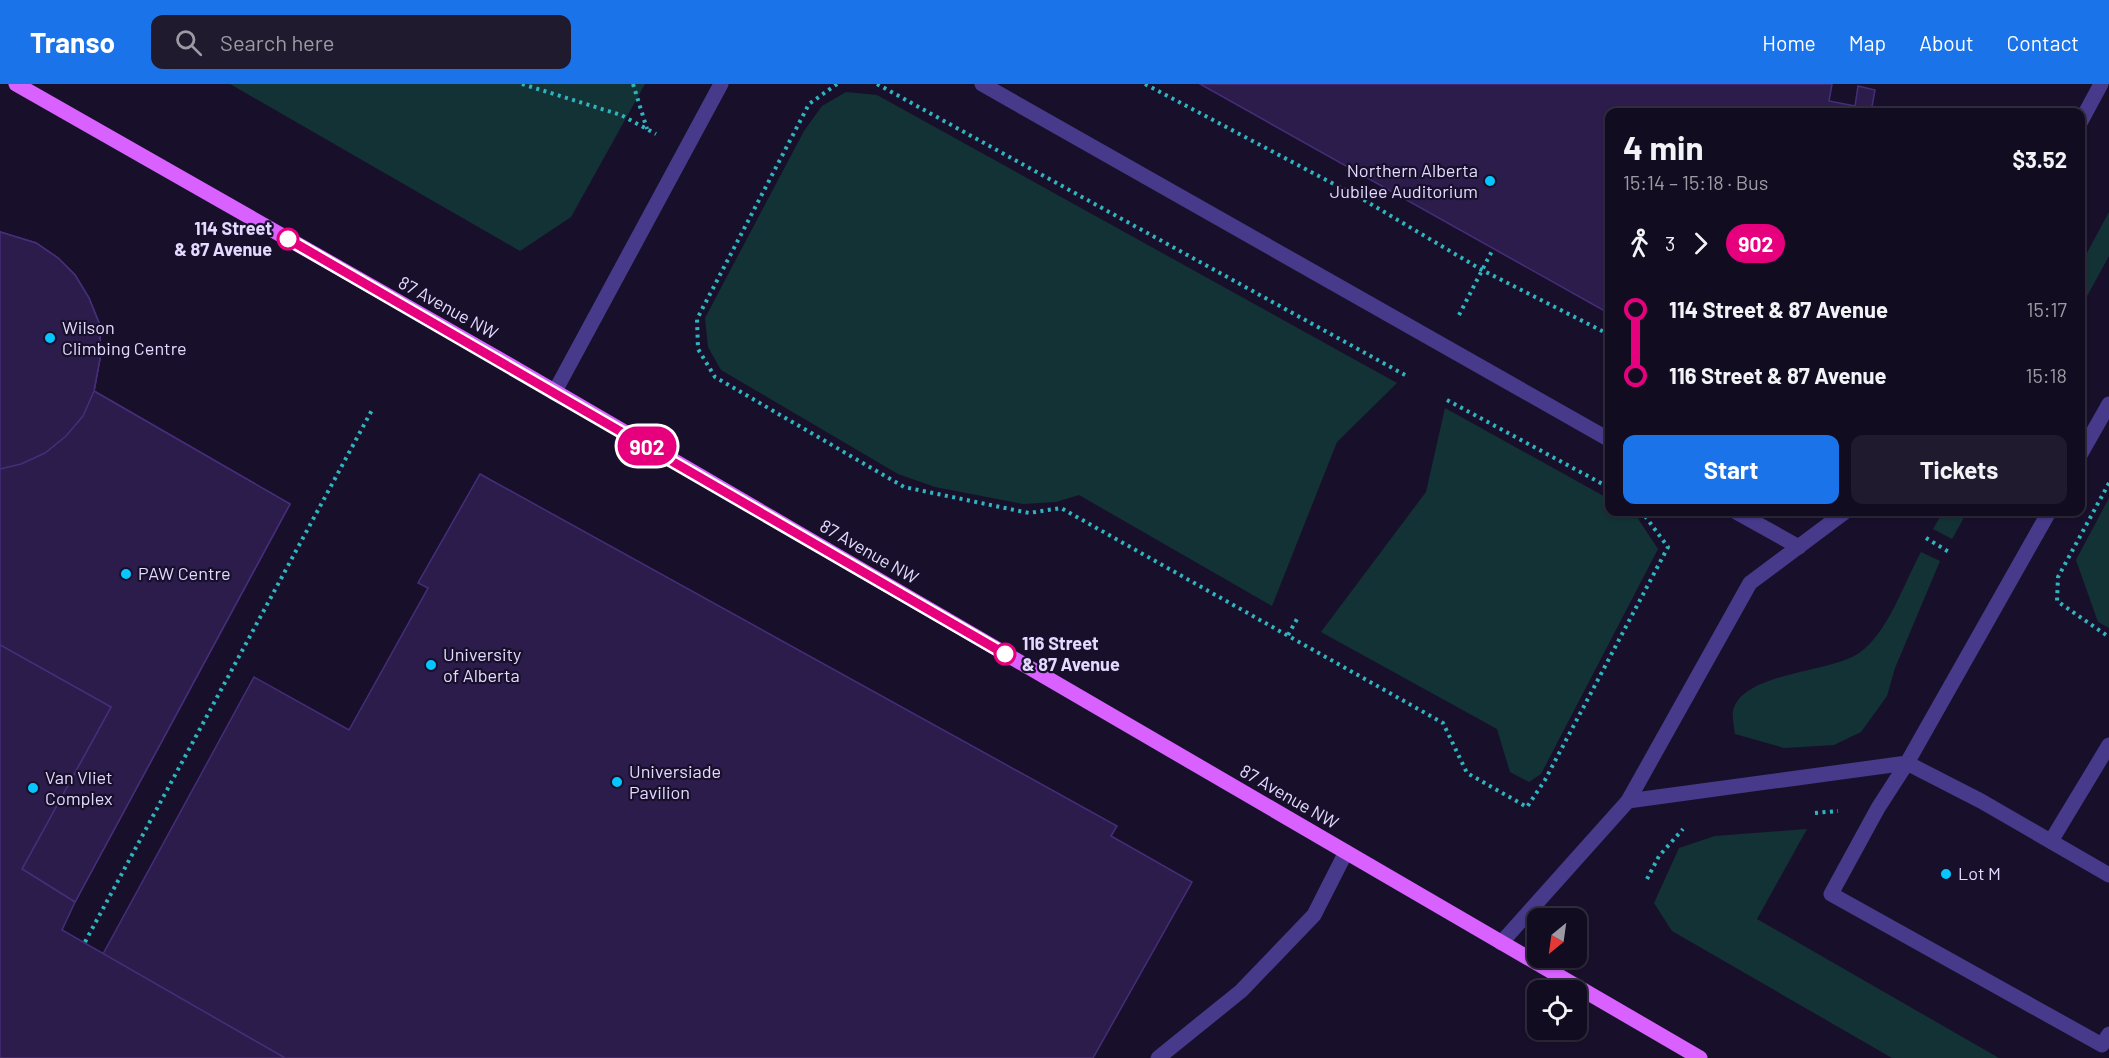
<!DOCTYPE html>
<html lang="en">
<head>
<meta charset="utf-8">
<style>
	:root { --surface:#120c20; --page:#1f1a2d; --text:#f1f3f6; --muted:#9c9ba5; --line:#312c3e; --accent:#1a73e8 }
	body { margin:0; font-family:Barlow,sans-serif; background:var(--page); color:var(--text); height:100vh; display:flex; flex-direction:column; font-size:22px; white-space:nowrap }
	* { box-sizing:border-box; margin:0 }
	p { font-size:20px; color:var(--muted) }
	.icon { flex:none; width:33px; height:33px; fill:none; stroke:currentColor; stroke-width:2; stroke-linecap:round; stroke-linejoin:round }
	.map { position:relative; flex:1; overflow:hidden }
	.drawer { position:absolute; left:1605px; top:24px; width:480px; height:408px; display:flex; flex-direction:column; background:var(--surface); border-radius:12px; box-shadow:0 2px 4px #0004,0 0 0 2px var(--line) }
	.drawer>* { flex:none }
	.badge { padding:0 12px; border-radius:20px; font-size:21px; line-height:39px }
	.needle { width:39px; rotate:209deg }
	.buttons { position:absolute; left:1527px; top:824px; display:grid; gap:12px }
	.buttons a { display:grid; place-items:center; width:60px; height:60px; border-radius:12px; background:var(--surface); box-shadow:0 2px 4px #0004,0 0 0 2px var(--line); font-size:30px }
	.map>.badge { position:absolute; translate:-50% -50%; box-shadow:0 0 0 3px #fff }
	.legs { display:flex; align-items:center; gap:9px; height:66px; padding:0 18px; font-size:20px }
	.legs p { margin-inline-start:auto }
	.overview { display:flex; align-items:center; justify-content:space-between; height:102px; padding:0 18px }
	h1 { font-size:33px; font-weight:700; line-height:45px }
	.action { display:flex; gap:12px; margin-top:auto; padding:12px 18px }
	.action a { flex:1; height:69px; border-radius:12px; background:var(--accent); color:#fff; font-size:24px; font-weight:700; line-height:69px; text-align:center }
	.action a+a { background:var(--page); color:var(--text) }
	ul { padding:0 18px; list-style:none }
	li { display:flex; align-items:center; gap:21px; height:66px; font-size:22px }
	li i { display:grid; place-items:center; width:9px; height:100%; margin:0 8px; background:currentColor }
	li i::after { content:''; width:15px; height:15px; margin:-8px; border:4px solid; border-radius:50%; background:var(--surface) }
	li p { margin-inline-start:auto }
	li:first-child i { background:linear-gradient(#0000 50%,currentColor 0) }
	li:last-child i { background:linear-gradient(currentColor 50%,#0000 0) }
	header { display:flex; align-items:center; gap:36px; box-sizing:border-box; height:84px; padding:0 30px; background:var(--accent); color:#fff }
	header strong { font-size:28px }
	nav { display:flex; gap:33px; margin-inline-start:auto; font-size:21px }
	.search { width:420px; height:54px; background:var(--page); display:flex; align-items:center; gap:15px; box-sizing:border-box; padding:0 21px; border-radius:12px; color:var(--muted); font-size:22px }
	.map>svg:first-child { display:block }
</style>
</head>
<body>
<header>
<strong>Transo</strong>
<div class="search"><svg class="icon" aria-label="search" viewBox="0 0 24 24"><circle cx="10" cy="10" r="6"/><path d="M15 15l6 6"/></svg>Search here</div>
<nav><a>Home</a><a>Map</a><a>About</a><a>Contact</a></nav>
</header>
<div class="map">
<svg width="2109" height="974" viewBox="0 0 2109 974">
	<rect width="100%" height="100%" fill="#18102b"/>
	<g fill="#133235">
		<path d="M230,0H645L571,133L520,167Z"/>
		<path d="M846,8L877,11L1397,299L1337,358L1272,522L1079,411L1056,418L1023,420L935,403L898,390L721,286L708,263L705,234L804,47L822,22Z"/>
		<path d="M2109,128V172L2081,223V180Z"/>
		<path d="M1445,324L1609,415L1610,428L1635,430L1658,465L1541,690L1529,698L1510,688L1497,645L1321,548L1426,408Z"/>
		<path d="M2109,414V544L2098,538L2076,476Z"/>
		<path d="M1943,428H1967L1952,455L1933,445Z"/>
		<path d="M1921,468L1940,477L1895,584L1887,612L1861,648L1834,661L1784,664L1735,650C1734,643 1732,633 1733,627C1742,588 1831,589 1859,569C1888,549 1904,499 1921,468Z"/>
		<path d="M1807,745L1757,835L1999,974H1892L1672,847L1654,819L1679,764L1715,752Z"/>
	</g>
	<g fill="#2c1c4c" stroke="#462d79" stroke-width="1.5">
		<path d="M1200,0H1832L1829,17L1855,22L1858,2L1875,6L1871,28H1610V230Z"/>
		<path d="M0,148L36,159L58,174L75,191L89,214L99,239L101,269L94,307L290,420L75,818L22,785L111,623L0,561Z"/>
		<path d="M0,148L36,159L58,174L75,191L89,214L99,239L101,269L94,307L290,420L75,818L22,785L111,623L0,561Z"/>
		<path d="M0,148L36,159L58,174L75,191L89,214L99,239L101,269L94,307L83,332L66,352L45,369L21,380L0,385Z"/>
		<path d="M480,390L1117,742L1111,752L1192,798L1093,974H285L103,870L254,593L349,646L428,504L418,499Z"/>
		<path d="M0,561L111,623L22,785L75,818L62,846L285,974H0Z"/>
	</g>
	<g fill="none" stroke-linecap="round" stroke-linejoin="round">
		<g stroke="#2eb5bf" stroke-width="4" stroke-dasharray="3 4.5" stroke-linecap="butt">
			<path d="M522,0L621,31L656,50"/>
			<path d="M633,0L647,45"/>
			<path d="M837,0L809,20L697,235L698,265L715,293L904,403L1029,429L1061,424L1443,639L1467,689L1527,723L1545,696L1668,463L1642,428"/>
			<path d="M877,0L1405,291"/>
			<path d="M1145,0L1364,116L1482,186L1610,251"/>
			<path d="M1459,231L1493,165"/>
			<path d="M1447,316L1610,404"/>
			<path d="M2109,399L2058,493L2057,517L2109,553"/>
			<path d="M1926,454L1949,468"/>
			<path d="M1288,551L1297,535"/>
			<path d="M1815,729L1838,727"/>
			<path d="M1647,795L1659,772L1683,745"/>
			<path d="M85,858L372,326"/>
		</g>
		<g stroke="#483a8b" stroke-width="15">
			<path d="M982,0L1610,356"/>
			<path d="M2080,39L2101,0"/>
			<path d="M554,309L721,0"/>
			<path d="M2080,371L2109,320"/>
			<path d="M1736,428L1799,463"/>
			<path d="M1628,717L1907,679L2049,428"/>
			<path d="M2051,757L2109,661"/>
			<path d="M2109,791L1981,717L1907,679L1878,724L1831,810L2102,961L2109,950"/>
			<path d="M1501,859L1628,717L1750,499L1845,428"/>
			<path d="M1158,974L1241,907L1314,831L1346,768"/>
		</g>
		<path stroke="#d861ff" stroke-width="15" d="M16,0L499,275L1700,974"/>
	</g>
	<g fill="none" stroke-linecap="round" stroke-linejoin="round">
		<g stroke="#fff" stroke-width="14">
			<path id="line-1" d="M288,155L1005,570"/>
		</g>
		<use href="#line-1" stroke="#e6007e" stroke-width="9"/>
	</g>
	<g fill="#06c6ff" stroke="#18102b" stroke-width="2">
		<circle cx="1490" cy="97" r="6"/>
		<circle cx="50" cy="254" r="6"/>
		<circle cx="126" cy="490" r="6"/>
		<circle cx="431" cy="581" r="6"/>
		<circle cx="617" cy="698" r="6"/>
		<circle cx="33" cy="704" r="6"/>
		<circle cx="1946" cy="790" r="6"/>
	</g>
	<g fill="#fff" stroke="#e6007e" stroke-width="3">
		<circle cx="288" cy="155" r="10"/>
		<circle cx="1005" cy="570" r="10"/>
	</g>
	<g text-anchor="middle" stroke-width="4.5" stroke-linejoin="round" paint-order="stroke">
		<g font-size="18" fill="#e3daff" stroke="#18102b" text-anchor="start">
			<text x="1478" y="93" text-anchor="end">Northern Alberta<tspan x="1478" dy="21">Jubilee Auditorium</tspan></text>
			<text x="62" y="250">Wilson<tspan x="62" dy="21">Climbing Centre</tspan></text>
			<text x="138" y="496">PAW Centre</text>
			<text x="443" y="577">University<tspan x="443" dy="21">of Alberta</tspan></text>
			<text x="629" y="694">Universiade<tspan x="629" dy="21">Pavilion</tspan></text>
			<text x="45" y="700">Van Vliet<tspan x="45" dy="21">Complex</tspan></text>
			<text x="1958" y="796">Lot M</text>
		</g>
		<g font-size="18" font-weight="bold" fill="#e3daff" stroke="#18102b" text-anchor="end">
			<text x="272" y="151">114 Street<tspan x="272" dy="21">&amp; 87 Avenue</tspan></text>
			<text x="1022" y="566" text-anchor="start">116 Street<tspan x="1022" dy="21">&amp; 87 Avenue</tspan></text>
		</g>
		<g font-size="18" fill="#e3daff" stroke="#18102b">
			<text transform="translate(448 224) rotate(29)" y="6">87 Avenue NW</text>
			<text transform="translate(869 468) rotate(30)" y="6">87 Avenue NW</text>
			<text transform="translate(1289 713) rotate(30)" y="6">87 Avenue NW</text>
		</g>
	</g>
</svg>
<div class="buttons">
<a><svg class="needle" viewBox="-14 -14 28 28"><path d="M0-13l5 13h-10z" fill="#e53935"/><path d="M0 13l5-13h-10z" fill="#9c9ba5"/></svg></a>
<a><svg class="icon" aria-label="locate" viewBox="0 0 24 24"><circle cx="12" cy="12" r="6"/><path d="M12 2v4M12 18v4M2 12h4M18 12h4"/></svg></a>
</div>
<b class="badge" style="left:647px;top:362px;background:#e6007e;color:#fff">902</b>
<section class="drawer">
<div class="overview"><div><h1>4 min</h1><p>15:14 – 15:18 · Bus</p></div><b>$3.52</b></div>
<div class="legs"><svg class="icon" aria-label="walk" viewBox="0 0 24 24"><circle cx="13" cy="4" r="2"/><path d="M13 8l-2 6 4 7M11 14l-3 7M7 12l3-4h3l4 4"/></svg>3<svg class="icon" aria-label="forward" viewBox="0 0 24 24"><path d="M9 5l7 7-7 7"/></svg><b class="badge" style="background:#e6007e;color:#fff">902</b></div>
<ul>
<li><i style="color:#e6007e"></i><b>114 Street &amp; 87 Avenue</b><p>15:17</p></li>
<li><i style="color:#e6007e"></i><b>116 Street &amp; 87 Avenue</b><p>15:18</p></li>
</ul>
<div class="action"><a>Start</a><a>Tickets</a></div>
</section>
</div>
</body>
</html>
